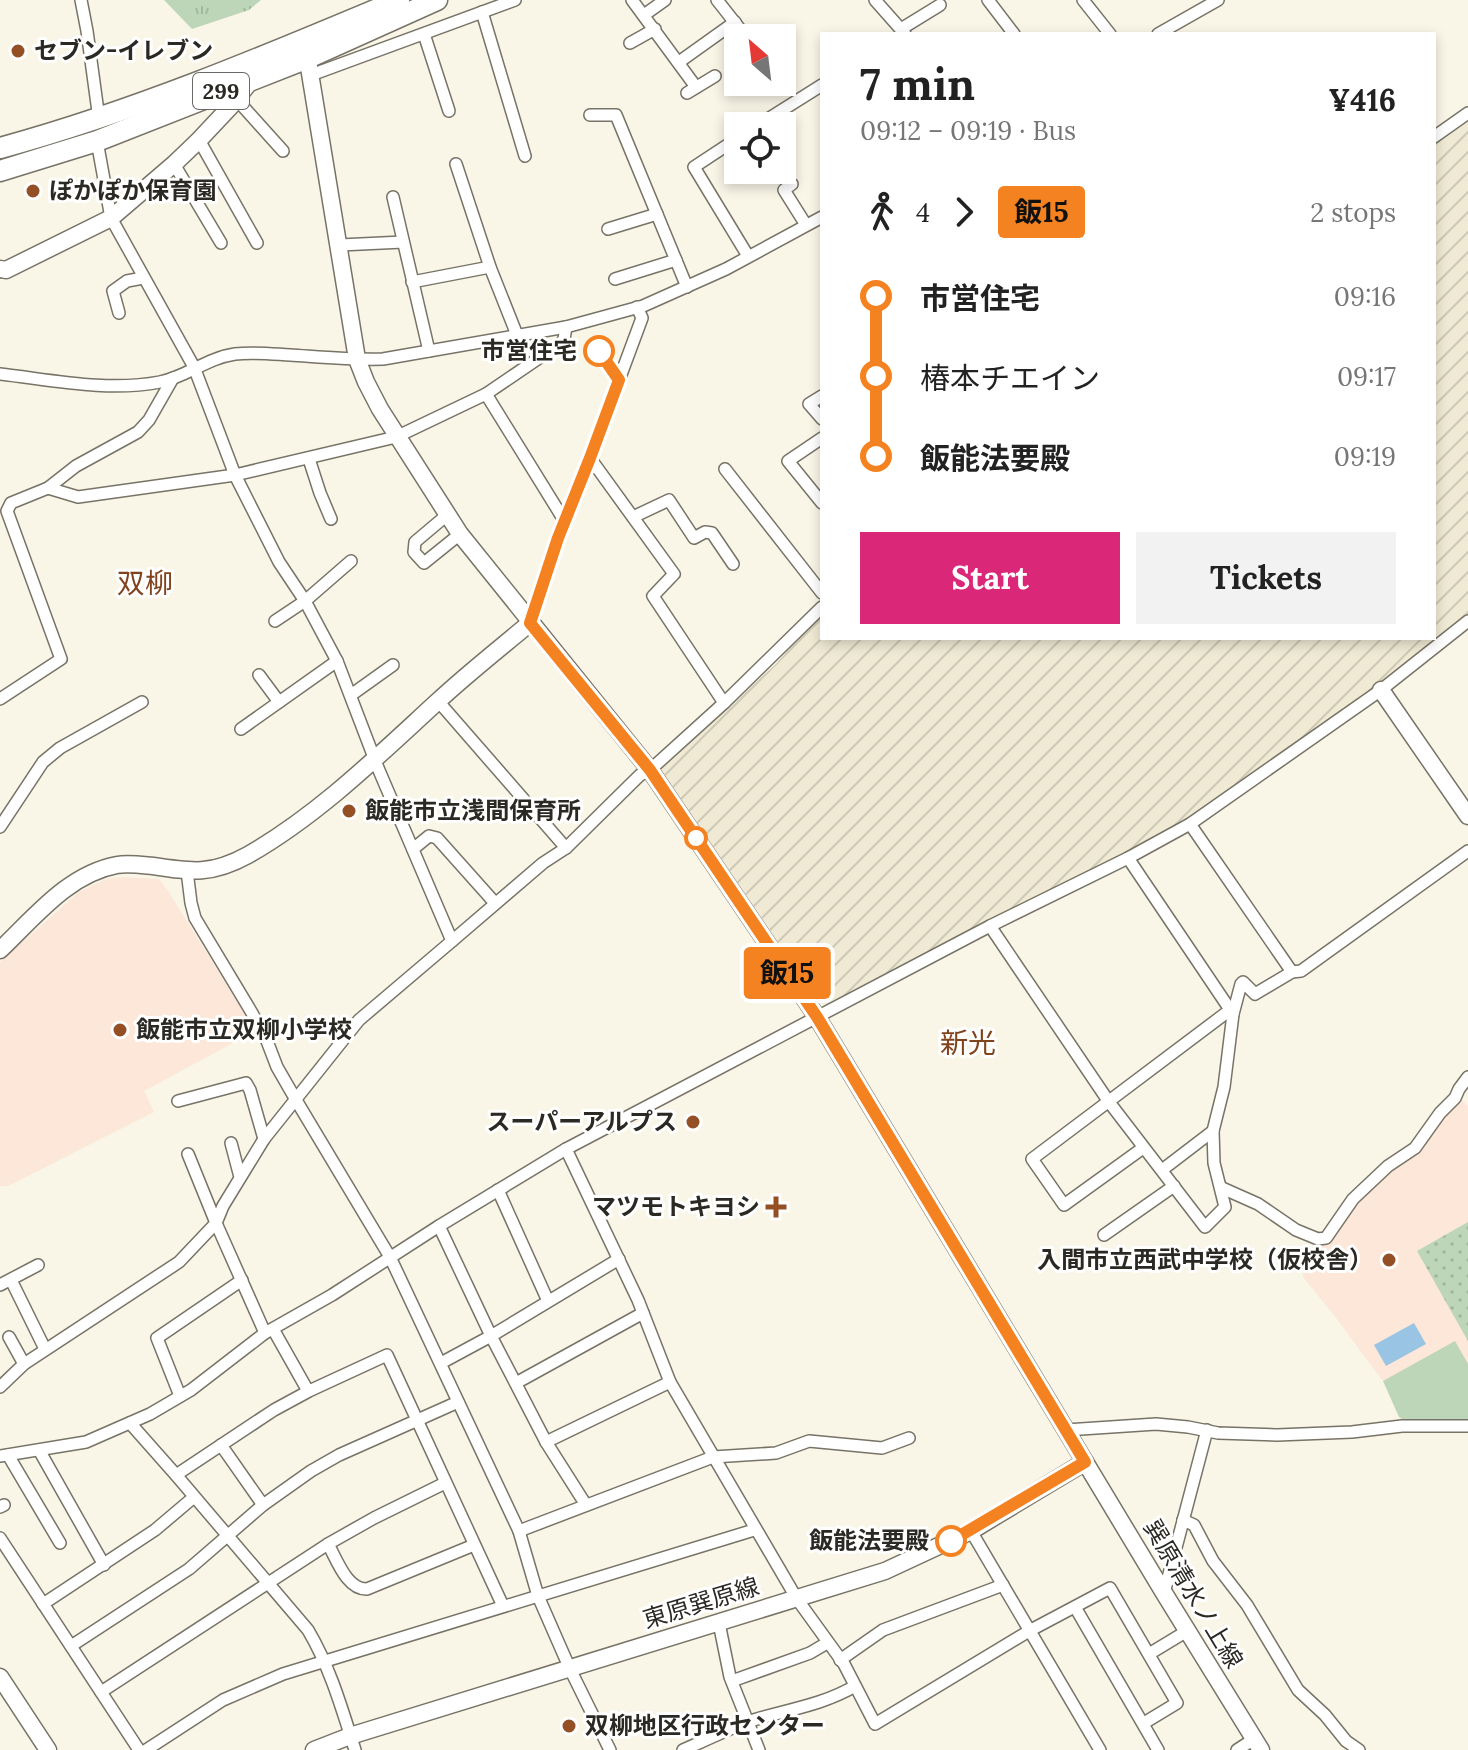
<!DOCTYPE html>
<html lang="en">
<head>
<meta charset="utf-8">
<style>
	:root { --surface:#fff; --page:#f2f2f2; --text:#222; --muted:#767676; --accent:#db2777 }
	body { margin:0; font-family:Lora,"Noto Sans JP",serif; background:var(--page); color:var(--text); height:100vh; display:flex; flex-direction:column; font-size:30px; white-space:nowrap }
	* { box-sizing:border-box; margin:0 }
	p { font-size:26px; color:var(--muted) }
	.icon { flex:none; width:44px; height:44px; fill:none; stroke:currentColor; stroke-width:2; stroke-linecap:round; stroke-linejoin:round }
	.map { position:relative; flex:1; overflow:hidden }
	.drawer { position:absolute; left:820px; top:32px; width:616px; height:608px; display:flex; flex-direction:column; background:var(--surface); border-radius:0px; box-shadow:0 4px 12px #0003 }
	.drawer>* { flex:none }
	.badge { padding:0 16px; border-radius:6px; font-size:28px; line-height:52px }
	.needle { width:52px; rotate:332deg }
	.buttons { position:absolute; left:724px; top:24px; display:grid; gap:16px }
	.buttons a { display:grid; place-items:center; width:72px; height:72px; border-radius:0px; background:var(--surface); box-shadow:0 4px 12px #0003; font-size:40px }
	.map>.badge { position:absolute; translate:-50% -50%; box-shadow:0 0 0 4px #fff }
	.legs { display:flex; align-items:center; gap:12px; height:88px; padding:0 40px; font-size:26px }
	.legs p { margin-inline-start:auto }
	.summary { display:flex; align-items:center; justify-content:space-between; height:136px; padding:0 40px }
	h1 { font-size:44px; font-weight:700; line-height:60px }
	.button { display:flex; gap:16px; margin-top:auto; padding:16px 40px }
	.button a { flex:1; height:92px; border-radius:0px; background:var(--accent); color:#fff; font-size:32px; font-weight:700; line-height:92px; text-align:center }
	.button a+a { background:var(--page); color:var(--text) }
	ul { padding:0 40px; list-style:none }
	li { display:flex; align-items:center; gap:28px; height:80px; font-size:30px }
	li i { display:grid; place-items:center; width:12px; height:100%; margin:0 10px; background:currentColor }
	li i::after { content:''; width:20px; height:20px; margin:-10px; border:6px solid; border-radius:50%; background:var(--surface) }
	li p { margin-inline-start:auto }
	li:first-child i { background:linear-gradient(#0000 50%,currentColor 0) }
	li:last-child i { background:linear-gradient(currentColor 50%,#0000 0) }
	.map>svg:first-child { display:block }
</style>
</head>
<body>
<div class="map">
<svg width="1468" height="1750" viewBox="0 0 1468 1750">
	<defs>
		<pattern id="industrial-furrows" width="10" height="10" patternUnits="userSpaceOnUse" patternTransform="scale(2)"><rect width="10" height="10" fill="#f0ead4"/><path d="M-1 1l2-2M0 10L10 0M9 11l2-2" fill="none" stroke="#cec9b6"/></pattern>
		<pattern id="grass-tufts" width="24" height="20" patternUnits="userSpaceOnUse" patternTransform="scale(2)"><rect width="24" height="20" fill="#bcd6b7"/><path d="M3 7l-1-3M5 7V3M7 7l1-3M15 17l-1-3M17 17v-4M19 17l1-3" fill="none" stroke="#a2b89d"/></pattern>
		<pattern id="park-dots" width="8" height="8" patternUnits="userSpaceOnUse" patternTransform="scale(2)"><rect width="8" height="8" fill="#bcd6b7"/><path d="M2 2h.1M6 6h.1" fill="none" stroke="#a2b89d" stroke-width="1.8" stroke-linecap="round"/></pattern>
	</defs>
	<rect width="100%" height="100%" fill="#f9f5e7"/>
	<path fill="url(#industrial-furrows)" d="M1468,119V615L1377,686L1185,820L1125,852L983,923L827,1005L819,1002L661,769L665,763L775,665L822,613V638H1434V143Z"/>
	<g fill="#fce7d9">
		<path d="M119,877L159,879L168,891L246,1016L233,1043L144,1091L154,1112L8,1186H0V962L79,892L106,879Z"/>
		<path d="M1461,1099L1468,1106V1422H1406L1400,1418L1385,1384L1334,1315L1303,1277V1271L1316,1248L1329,1241L1357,1202Z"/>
	</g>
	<path fill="url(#grass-tufts)" d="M164,0H261L249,10L192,29Z"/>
	<path fill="url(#park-dots)" d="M1468,1222V1341L1417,1251Z"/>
	<path fill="#bcd6b7" d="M1455,1341L1468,1364V1421H1406L1399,1417L1383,1381Z"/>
	<path fill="#9ac4e3" d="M1414,1323L1426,1344L1386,1366L1374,1345Z"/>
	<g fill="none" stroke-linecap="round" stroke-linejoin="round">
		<g stroke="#777366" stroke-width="14">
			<g id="street">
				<path d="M81,0L87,31L99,119"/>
				<path d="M632,0L696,87"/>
				<path d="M717,0L747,38"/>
				<path d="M875,0L905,34"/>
				<path d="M988,0L1014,34"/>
				<path d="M1083,0L1110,34"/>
				<path d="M482,12L525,156"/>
				<path d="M644,15L665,0"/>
				<path d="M901,29L940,5"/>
				<path d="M424,34L449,111"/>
				<path d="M1158,34L1218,0"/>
				<path d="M630,43L655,29"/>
				<path d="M679,62L735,22"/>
				<path d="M311,75L515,0"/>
				<path d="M687,93L715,76"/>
				<path d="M239,102L283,151"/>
				<path d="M590,115H616L687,287"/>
				<path d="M757,126L822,85"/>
				<path d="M1434,137L1468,113"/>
				<path d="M738,138L694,167L748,256"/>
				<path d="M199,140L257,243"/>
				<path d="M174,164L221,243"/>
				<path d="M456,164L490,267L517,335"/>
				<path d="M792,184L784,190L806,225"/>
				<path d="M393,197L429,351"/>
				<path d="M608,229L657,214"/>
				<path d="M340,245L403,242"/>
				<path d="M615,279L676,260"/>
				<path d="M412,282L490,267"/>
				<path d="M119,313L113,291L127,281L143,278"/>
				<path d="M0,374C52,380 108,392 160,382C186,377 207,358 235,354C253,352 272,354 290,355C321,357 352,360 383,359L566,327L643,306L726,269L822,217"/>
				<path d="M486,394L564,520"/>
				<path d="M822,396L809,404L822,419"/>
				<path d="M822,438L788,461L822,503"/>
				<path d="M590,458L674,574L653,596L724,703"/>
				<path d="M309,459L320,493L331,519"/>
				<path d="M725,469L822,593"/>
				<path d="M48,488L78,497L235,475L396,437L486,394L561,343L564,339L566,327"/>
				<path d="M447,515L415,542L414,552L424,563L460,534"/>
				<path d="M633,517L669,500L694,538L705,532L712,533L733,564"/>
				<path d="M275,621L305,601L351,561"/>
				<path d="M530,623L564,520L590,458L642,318L637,307"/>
				<path d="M259,675L279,702"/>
				<path d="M351,695L393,665"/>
				<path d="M0,699L61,659L7,511L11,503L48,488L76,466L138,432L149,420L173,378"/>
				<path d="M438,701L566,848"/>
				<path d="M241,729L337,661"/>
				<path d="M1190,824L1292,972"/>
				<path d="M0,827L43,762L60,748L142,702"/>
				<path d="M413,849L429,836L437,838L495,903"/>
				<path d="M1128,858L1233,1014"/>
				<path d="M187,871L191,903L195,918L252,1013L267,1041L277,1067L296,1100L390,1257L519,1531L538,1596L570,1669L610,1750"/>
				<path d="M990,926L1109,1102L1205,1227L1225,1207L1214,1163L1213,1131L1224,1087L1233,1014L1241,984L1243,982L1255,994L1292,972L1301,971L1468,851"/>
				<path d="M452,941L543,863L566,848L640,775L650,770L724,703L822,607"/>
				<path d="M178,1101L246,1083L250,1090L264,1139"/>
				<path d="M231,1143L240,1177"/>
				<path d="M1143,1148L1064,1205L1032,1159L1230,1010"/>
				<path d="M566,1149L638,1300L670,1382L797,1599L844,1664L875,1724L1029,1631L1110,1588L1177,1703L1144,1723"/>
				<path d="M188,1154L216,1223L265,1333"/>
				<path d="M1162,1170L1213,1131"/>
				<path d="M1222,1188L1258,1204L1296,1230L1318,1239L1326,1238L1353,1199L1388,1166L1415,1148L1440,1113L1455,1098L1459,1089L1468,1077"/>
				<path d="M498,1190L548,1301"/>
				<path d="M439,1226L491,1336L546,1442L586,1505"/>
				<path d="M1104,1235L1174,1186"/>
				<path d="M11,1280L45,1349"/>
				<path d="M0,1285L38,1265"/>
				<path d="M273,1329L308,1391"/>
				<path d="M9,1337L24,1364"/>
				<path d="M441,1363L491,1336L619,1259"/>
				<path d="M516,1383L643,1313"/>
				<path d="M0,1387L24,1364L179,1262L216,1223L223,1206L264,1139L359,1020L452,941L378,768L337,661L305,601L279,562L235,475L194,367L111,218L97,141"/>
				<path d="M180,1396L157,1338L242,1280"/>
				<path d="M130,1423L176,1475L308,1630C330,1667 342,1709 355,1750"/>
				<path d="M1066,1430L1156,1424L1188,1427L1218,1433L1277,1435L1352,1432L1402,1426H1468"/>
				<path d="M546,1442L670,1382"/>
				<path d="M221,1445L263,1505"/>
				<path d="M39,1450L104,1565"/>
				<path d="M8,1455L60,1543"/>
				<path d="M0,1456L86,1442L150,1414L191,1390L265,1333L332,1295L439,1226L566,1149L990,926L1128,858L1190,824L1381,690L1468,621"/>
				<path d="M176,1475L274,1410L309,1391L387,1355L503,1606"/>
				<path d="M0,1507L4,1505"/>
				<path d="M1183,1520L1194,1525L1213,1561L1247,1605L1298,1690L1325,1715L1346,1741L1359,1750"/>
				<path d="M519,1531L713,1457L776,1453L809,1441L882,1448L909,1438"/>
				<path d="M971,1531L1100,1750"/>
				<path d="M0,1538L139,1750"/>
				<path d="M328,1544C337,1560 347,1590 367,1589L474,1545"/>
				<path d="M1164,1593L1207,1430"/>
				<path d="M43,1604L155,1530L194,1497"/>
				<path d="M1075,1607L1158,1750"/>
				<path d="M719,1623L730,1677L759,1750"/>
				<path d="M71,1646L189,1569L263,1505L311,1471L339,1455L458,1402"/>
				<path d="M1149,1654L1187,1631"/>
				<path d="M840,1660L883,1630L1003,1585"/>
				<path d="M732,1681L810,1653L827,1643"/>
				<path d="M101,1692L328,1544L374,1518L445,1483"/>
				<path d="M146,1750L223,1700L283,1674L754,1530"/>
				<path d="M683,1750C704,1741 726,1730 747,1722C784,1710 821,1706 855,1686"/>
				<path d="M1237,1750L1254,1739"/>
			</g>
		</g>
		<g stroke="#777366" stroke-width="19">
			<g id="secondary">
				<path d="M306,49L357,359L366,382L380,409L460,534L650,770L817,1017L1164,1593L1261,1750"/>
				<path d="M0,269L6,270L111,218L174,164L199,140L231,106L253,78"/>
				<path d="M1381,690L1468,816"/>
				<path d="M0,950C34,918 68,874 117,865C128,863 142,865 153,866C192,872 212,875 248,855C318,815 377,757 437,702C467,674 499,649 530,623"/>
				<path d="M0,1677L48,1750"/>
				<path d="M314,1750L350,1736L885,1571L971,1531L1085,1462"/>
			</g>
		</g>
		<g stroke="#777366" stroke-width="23">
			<g id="highway">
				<path d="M0,148C136,111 268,55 399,0"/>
				<path d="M0,171L97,141L308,58L437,0"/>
			</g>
		</g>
		<use href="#street" stroke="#fff" stroke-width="11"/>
		<use href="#secondary" stroke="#fff" stroke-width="16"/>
		<use href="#highway" stroke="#fff" stroke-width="20"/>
	</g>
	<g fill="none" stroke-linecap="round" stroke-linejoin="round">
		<g stroke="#fff" stroke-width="18">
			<path id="line-1" d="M599,351L619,380L590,458L558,538L530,623L650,770L817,1017L1085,1462L951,1541"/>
		</g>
		<use href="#line-1" stroke="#f58220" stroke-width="12"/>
	</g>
	<g fill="#944f24" stroke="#fff" stroke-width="3">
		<circle cx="18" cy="51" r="8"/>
		<circle cx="33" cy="191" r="8"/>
		<circle cx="349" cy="811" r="8"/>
		<circle cx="120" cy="1030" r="8"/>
		<circle cx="693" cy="1122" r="8"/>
		<path d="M772 1195h8v8h8v8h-8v8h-8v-8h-8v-8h8z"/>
		<circle cx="1389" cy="1260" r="8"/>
		<circle cx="569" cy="1726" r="8"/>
	</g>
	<g fill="#fff" stroke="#f58220" stroke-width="4">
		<circle cx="599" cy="351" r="14"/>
		<circle cx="696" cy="838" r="10"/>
		<circle cx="951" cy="1541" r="14"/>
	</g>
	<g text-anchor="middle" stroke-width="6" stroke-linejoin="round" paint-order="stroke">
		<rect fill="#fff" stroke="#6b6966" stroke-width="2" x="193" y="73" width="56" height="36" rx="6"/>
		<g font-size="22" font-weight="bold" fill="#2b2924">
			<text x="221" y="99">299</text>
		</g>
		<g font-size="24" font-weight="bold" fill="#2b2924" stroke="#fff" text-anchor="start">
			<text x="34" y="59">セブン-イレブン</text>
			<text x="49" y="199">ぽかぽか保育園</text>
			<text x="365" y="819">飯能市立浅間保育所</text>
			<text x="136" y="1038">飯能市立双柳小学校</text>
			<text x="677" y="1130" text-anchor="end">スーパーアルプス</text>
			<text x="760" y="1215" text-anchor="end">マツモトキヨシ</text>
			<text x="1373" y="1268" text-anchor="end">入間市立西武中学校（仮校舎）</text>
			<text x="585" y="1734">双柳地区行政センター</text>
		</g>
		<g font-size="24" font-weight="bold" fill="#2b2924" stroke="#fff" text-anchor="end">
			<text x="577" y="359">市営住宅</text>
			<text x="929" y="1549">飯能法要殿</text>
		</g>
		<g font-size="24" fill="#2b2924" stroke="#fff">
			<text transform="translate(1193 1594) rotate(59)" y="8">巽原清水ノ上線</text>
			<text transform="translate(701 1603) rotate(-17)" y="8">東原巽原線</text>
		</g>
		<g font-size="28" fill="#81431c" stroke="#fff">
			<text x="145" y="593">双柳</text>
			<text x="968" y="1053">新光</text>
		</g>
	</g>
</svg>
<div class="buttons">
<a><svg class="needle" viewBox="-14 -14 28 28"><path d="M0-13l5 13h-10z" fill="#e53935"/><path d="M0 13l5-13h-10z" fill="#767676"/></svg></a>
<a><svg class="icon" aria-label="locate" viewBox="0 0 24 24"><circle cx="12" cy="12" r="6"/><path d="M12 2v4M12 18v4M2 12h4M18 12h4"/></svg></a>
</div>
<b class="badge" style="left:787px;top:973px;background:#f58220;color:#111">飯15</b>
<section class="drawer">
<div class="summary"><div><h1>7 min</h1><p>09:12 – 09:19 · Bus</p></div><b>¥416</b></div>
<div class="legs"><svg class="icon" aria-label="walk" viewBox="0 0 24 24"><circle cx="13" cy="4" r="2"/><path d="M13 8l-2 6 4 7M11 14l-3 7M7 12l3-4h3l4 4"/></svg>4<svg class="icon" aria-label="forward" viewBox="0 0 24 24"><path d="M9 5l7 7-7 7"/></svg><b class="badge" style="background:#f58220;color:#111">飯15</b><p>2 stops</p></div>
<ul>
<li><i style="color:#f58220"></i><b>市営住宅</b><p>09:16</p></li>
<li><i style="color:#f58220"></i><span>椿本チエイン</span><p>09:17</p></li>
<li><i style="color:#f58220"></i><b>飯能法要殿</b><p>09:19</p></li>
</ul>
<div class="button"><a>Start</a><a>Tickets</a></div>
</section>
</div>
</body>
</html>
